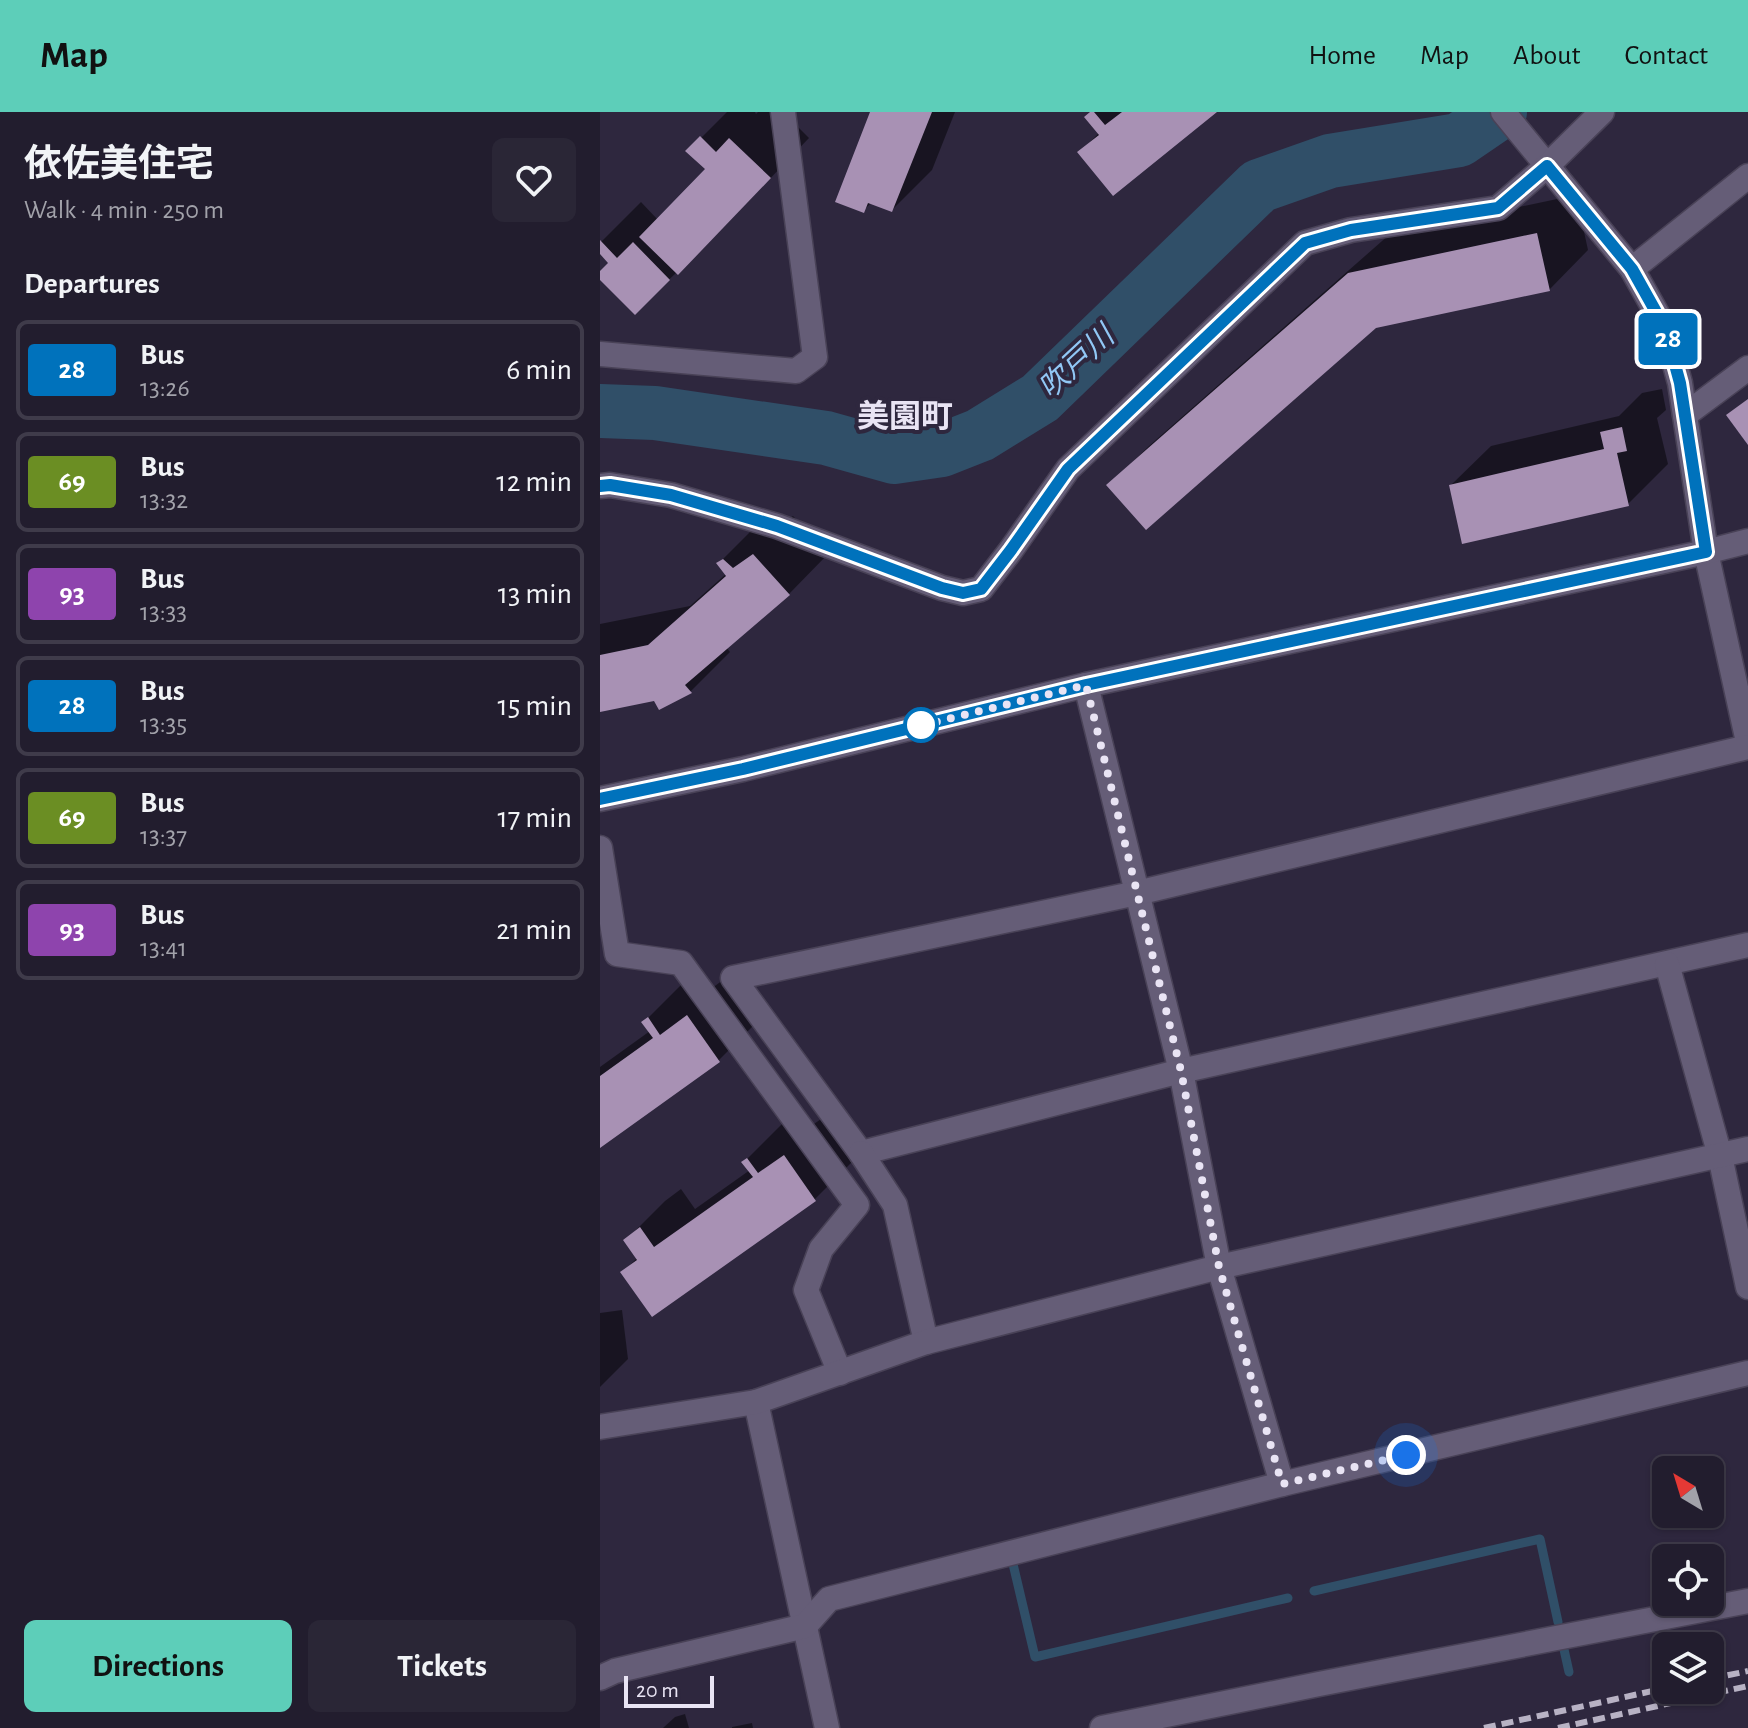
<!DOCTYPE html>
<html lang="en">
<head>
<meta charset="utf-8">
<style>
	:root { --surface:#221d2e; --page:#2a2636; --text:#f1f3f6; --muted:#a2a2aa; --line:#3f3b4a; --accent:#5dceb9 }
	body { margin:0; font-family:"Alegreya Sans","Noto Sans JP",sans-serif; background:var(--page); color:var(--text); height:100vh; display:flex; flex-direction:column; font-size:30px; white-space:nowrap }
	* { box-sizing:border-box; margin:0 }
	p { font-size:26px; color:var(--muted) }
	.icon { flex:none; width:44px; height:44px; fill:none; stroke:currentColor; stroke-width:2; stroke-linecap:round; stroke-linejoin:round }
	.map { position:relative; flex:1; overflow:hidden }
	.sheet { display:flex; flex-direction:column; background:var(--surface); width:600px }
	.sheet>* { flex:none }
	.badge { padding:0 16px; border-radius:6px; font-size:28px; line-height:52px }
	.needle { width:52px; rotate:322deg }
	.fabs { position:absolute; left:1052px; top:1344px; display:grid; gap:16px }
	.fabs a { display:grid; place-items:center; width:72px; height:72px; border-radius:12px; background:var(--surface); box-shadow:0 2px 6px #0004,0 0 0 2px var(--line); font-size:40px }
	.scale { position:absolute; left:24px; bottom:20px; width:90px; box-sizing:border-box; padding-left:8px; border:4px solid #e9e4f4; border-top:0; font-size:22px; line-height:28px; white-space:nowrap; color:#e9e4f4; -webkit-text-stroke:6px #2e273e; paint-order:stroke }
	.you { position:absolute; width:40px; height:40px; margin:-20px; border:6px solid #fff; border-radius:50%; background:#1a73e8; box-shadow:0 0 0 12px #1a73e833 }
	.map>.badge { position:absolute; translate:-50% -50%; box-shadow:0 0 0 4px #fff }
	h2 { padding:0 24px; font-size:30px; line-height:72px }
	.round { display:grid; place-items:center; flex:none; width:84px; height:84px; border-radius:12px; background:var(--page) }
	.summary { display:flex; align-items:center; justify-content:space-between; height:136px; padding:0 24px }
	h1 { font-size:38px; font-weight:700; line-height:60px }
	.action { display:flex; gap:16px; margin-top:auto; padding:16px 24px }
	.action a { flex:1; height:92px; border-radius:12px; background:var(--accent); color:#111; font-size:32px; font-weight:700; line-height:92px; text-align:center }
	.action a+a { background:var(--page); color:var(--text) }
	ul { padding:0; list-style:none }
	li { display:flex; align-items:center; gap:24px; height:100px; margin:0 16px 12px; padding:0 8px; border:4px solid var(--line); border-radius:12px }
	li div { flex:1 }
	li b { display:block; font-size:30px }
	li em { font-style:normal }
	li .badge { min-width:88px; font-weight:700; text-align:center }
	header { display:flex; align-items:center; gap:48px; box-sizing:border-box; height:112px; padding:0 40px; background:var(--accent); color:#111 }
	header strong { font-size:38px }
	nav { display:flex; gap:44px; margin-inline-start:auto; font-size:28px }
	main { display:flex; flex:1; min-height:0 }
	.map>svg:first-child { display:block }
</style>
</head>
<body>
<header>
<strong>Map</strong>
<nav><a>Home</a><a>Map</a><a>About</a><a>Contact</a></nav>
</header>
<main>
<section class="sheet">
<div class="summary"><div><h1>依佐美住宅</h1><p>Walk · 4 min · 250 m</p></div><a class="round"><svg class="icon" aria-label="heart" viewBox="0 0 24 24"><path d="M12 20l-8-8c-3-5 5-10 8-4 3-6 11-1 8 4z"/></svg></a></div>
<h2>Departures</h2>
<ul>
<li><span class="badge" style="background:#0072bc;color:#fff">28</span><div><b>Bus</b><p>13:26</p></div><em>6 min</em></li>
<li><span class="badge" style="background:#6b8e23;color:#fff">69</span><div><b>Bus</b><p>13:32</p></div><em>12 min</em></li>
<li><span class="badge" style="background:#8e44ad;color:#fff">93</span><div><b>Bus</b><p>13:33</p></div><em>13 min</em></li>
<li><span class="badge" style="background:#0072bc;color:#fff">28</span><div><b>Bus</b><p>13:35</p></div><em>15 min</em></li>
<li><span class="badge" style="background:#6b8e23;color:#fff">69</span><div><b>Bus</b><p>13:37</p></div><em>17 min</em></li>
<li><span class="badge" style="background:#8e44ad;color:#fff">93</span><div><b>Bus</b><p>13:41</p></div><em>21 min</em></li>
</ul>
<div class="action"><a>Directions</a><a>Tickets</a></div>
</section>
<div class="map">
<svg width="1148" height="1616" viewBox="0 0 1148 1616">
	<rect width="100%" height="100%" fill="#2e273e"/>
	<g fill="#0007">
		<path d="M127,0H155L156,2L158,0H183L209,26L118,121L35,200L0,165V161L11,150L0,139V131L41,90L58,108L108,57L88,39Z"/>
		<path d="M272,0H355L332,58L292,98L272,90L263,99Z"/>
		<path d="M492,0H614L480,40L499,21Z"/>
		<path d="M976,83L988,138L949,178L775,214L509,373L549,334L790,122Z"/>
		<path d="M1062,277L1066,298L1057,306L1068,352L1028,392L851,373L891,334L1019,304L1042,281Z"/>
		<path d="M193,404L228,442L189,482L126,535L130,540L90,580L0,598V512L90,494L126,462L118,452L158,412L173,418Z"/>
		<path d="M127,865L158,909L119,948L0,1034V955L50,919L44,910L83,871L100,885Z"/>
		<path d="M224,1005L254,1048L215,1087L53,1202L23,1160L38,1145L26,1128L65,1089L81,1077L95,1097L150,1058L144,1050L184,1010L198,1023Z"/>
		<path d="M22,1198L28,1247L0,1275V1201Z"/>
		<path d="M85,1602L89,1616H63L75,1605Z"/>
		<path d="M152,1611L153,1616H132V1615Z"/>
	</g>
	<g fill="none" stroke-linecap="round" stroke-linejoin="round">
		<g stroke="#304f68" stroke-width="9">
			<path d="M413,1452L435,1545L688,1486"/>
			<path d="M714,1479L940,1427L958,1510"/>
			<path d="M963,1533L969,1560"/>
		</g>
		<path stroke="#304f68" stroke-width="54" d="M0,299L55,301L226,326L294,345L342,338L380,323L440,286L659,74L730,49L859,28L900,0"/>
	</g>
	<g fill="#a891b4">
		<path d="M270,0H332L292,100L268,91L264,101L235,90Z"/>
		<path d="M490,0H494L505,13L522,0H617L513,84L477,40L499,23L484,5Z"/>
		<path d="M100,24L116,40L129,26L171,66L78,163L39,125L105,57L85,39Z"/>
		<path d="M937,121L950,179L776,216L546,418L506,373L748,161Z"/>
		<path d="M0,128L17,146L33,130L70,168L35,203L0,168V159L8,151L0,142Z"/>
		<path d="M1148,287V333L1126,303Z"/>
		<path d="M1022,315L1027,339L1017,341L1029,394L862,432L849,373L1004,337L1000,320Z"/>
		<path d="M153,442L190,483L85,573L92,581L59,598L54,589L0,600V543L48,533L126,464L116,451L123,447L133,456Z"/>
		<path d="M87,903L120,950L0,1036V964L53,926L41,910L48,905L60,923Z"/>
		<path d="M184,1043L216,1089L52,1205L20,1160L37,1148L23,1128L40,1115L54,1135L153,1065L141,1050L147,1046L158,1061Z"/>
	</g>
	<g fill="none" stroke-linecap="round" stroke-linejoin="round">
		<g stroke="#494257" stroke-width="27">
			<g id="minor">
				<path d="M903,0L1032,157L1065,216L1080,271L1106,440L1148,630"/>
				<path d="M1032,157L1148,64"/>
				<path d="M0,242L196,259L215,245L183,0"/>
				<path d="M1085,303L1148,256"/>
				<path d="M0,374L10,373L71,383L177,414L342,476L363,481L381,477L411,438L468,357L705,131L751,118L898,96L947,54L1002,0"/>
				<path d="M486,573L581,959L619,1155L682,1372"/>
				<path d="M1148,635L537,781L133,866L261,1041L581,959L1148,833"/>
				<path d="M0,687L143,657L486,573L1106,440L1148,429"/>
				<path d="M0,736L17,842L81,851L257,1093L221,1137L206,1178L240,1261"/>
				<path d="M1067,852L1120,1044L1148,1175"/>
				<path d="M261,1041L295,1093L326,1230"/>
				<path d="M156,1290L227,1616"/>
				<path d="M0,1315L156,1290L326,1230L619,1155L1148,1037"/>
				<path d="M0,1566L15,1559L205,1514L229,1487L682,1372L1148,1261"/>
				<path d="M502,1616L719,1572L1148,1489"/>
			</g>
		</g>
		<use href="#minor" stroke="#655d77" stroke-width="24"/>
		<g stroke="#b8b2c4" stroke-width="6" stroke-dasharray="12 6" stroke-linecap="butt">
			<path d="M1110,1567L1148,1559"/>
			<path d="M884,1616L1066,1576"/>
			<path d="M958,1616L1148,1574"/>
		</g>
	</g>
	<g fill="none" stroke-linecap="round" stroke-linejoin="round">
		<g stroke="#fff" stroke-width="18">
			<path id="line" d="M0,374L10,373L71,383L177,414L342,476L363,481L381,477L411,438L468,357L705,131L751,118L898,96L947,54L1032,157L1065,216L1080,271L1106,440L486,573L143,657L0,687"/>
		</g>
		<use href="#line" stroke="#0072bc" stroke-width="12"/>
		<path stroke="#e9e4f4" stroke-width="8" stroke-dasharray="0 14.4" d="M321,613L315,615L486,573L581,959L619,1155L682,1372L806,1343"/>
	</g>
	<circle fill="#fff" stroke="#0072bc" stroke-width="4" cx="321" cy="613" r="16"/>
	<g text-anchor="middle" stroke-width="8" stroke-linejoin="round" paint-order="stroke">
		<g font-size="30" font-style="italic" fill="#91c7f5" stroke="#2e273e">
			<text transform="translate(476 250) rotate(-43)" y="10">吹戸川</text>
		</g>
		<g font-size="32" font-weight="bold" fill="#e9e4f4" stroke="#2e273e">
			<text x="305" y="315">美園町</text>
		</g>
	</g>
</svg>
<div class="fabs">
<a><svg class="needle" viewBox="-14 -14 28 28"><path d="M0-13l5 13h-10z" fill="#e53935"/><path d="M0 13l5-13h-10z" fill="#a2a2aa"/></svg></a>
<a><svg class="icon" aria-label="locate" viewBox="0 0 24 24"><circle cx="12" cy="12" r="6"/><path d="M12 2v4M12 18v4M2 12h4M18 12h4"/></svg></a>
<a><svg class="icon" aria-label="layers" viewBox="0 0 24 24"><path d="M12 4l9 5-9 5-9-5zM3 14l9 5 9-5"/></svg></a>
</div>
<div class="scale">20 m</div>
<div class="you" style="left:806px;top:1343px"></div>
<b class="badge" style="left:1068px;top:227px;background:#0072bc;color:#fff">28</b>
</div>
</main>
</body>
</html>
